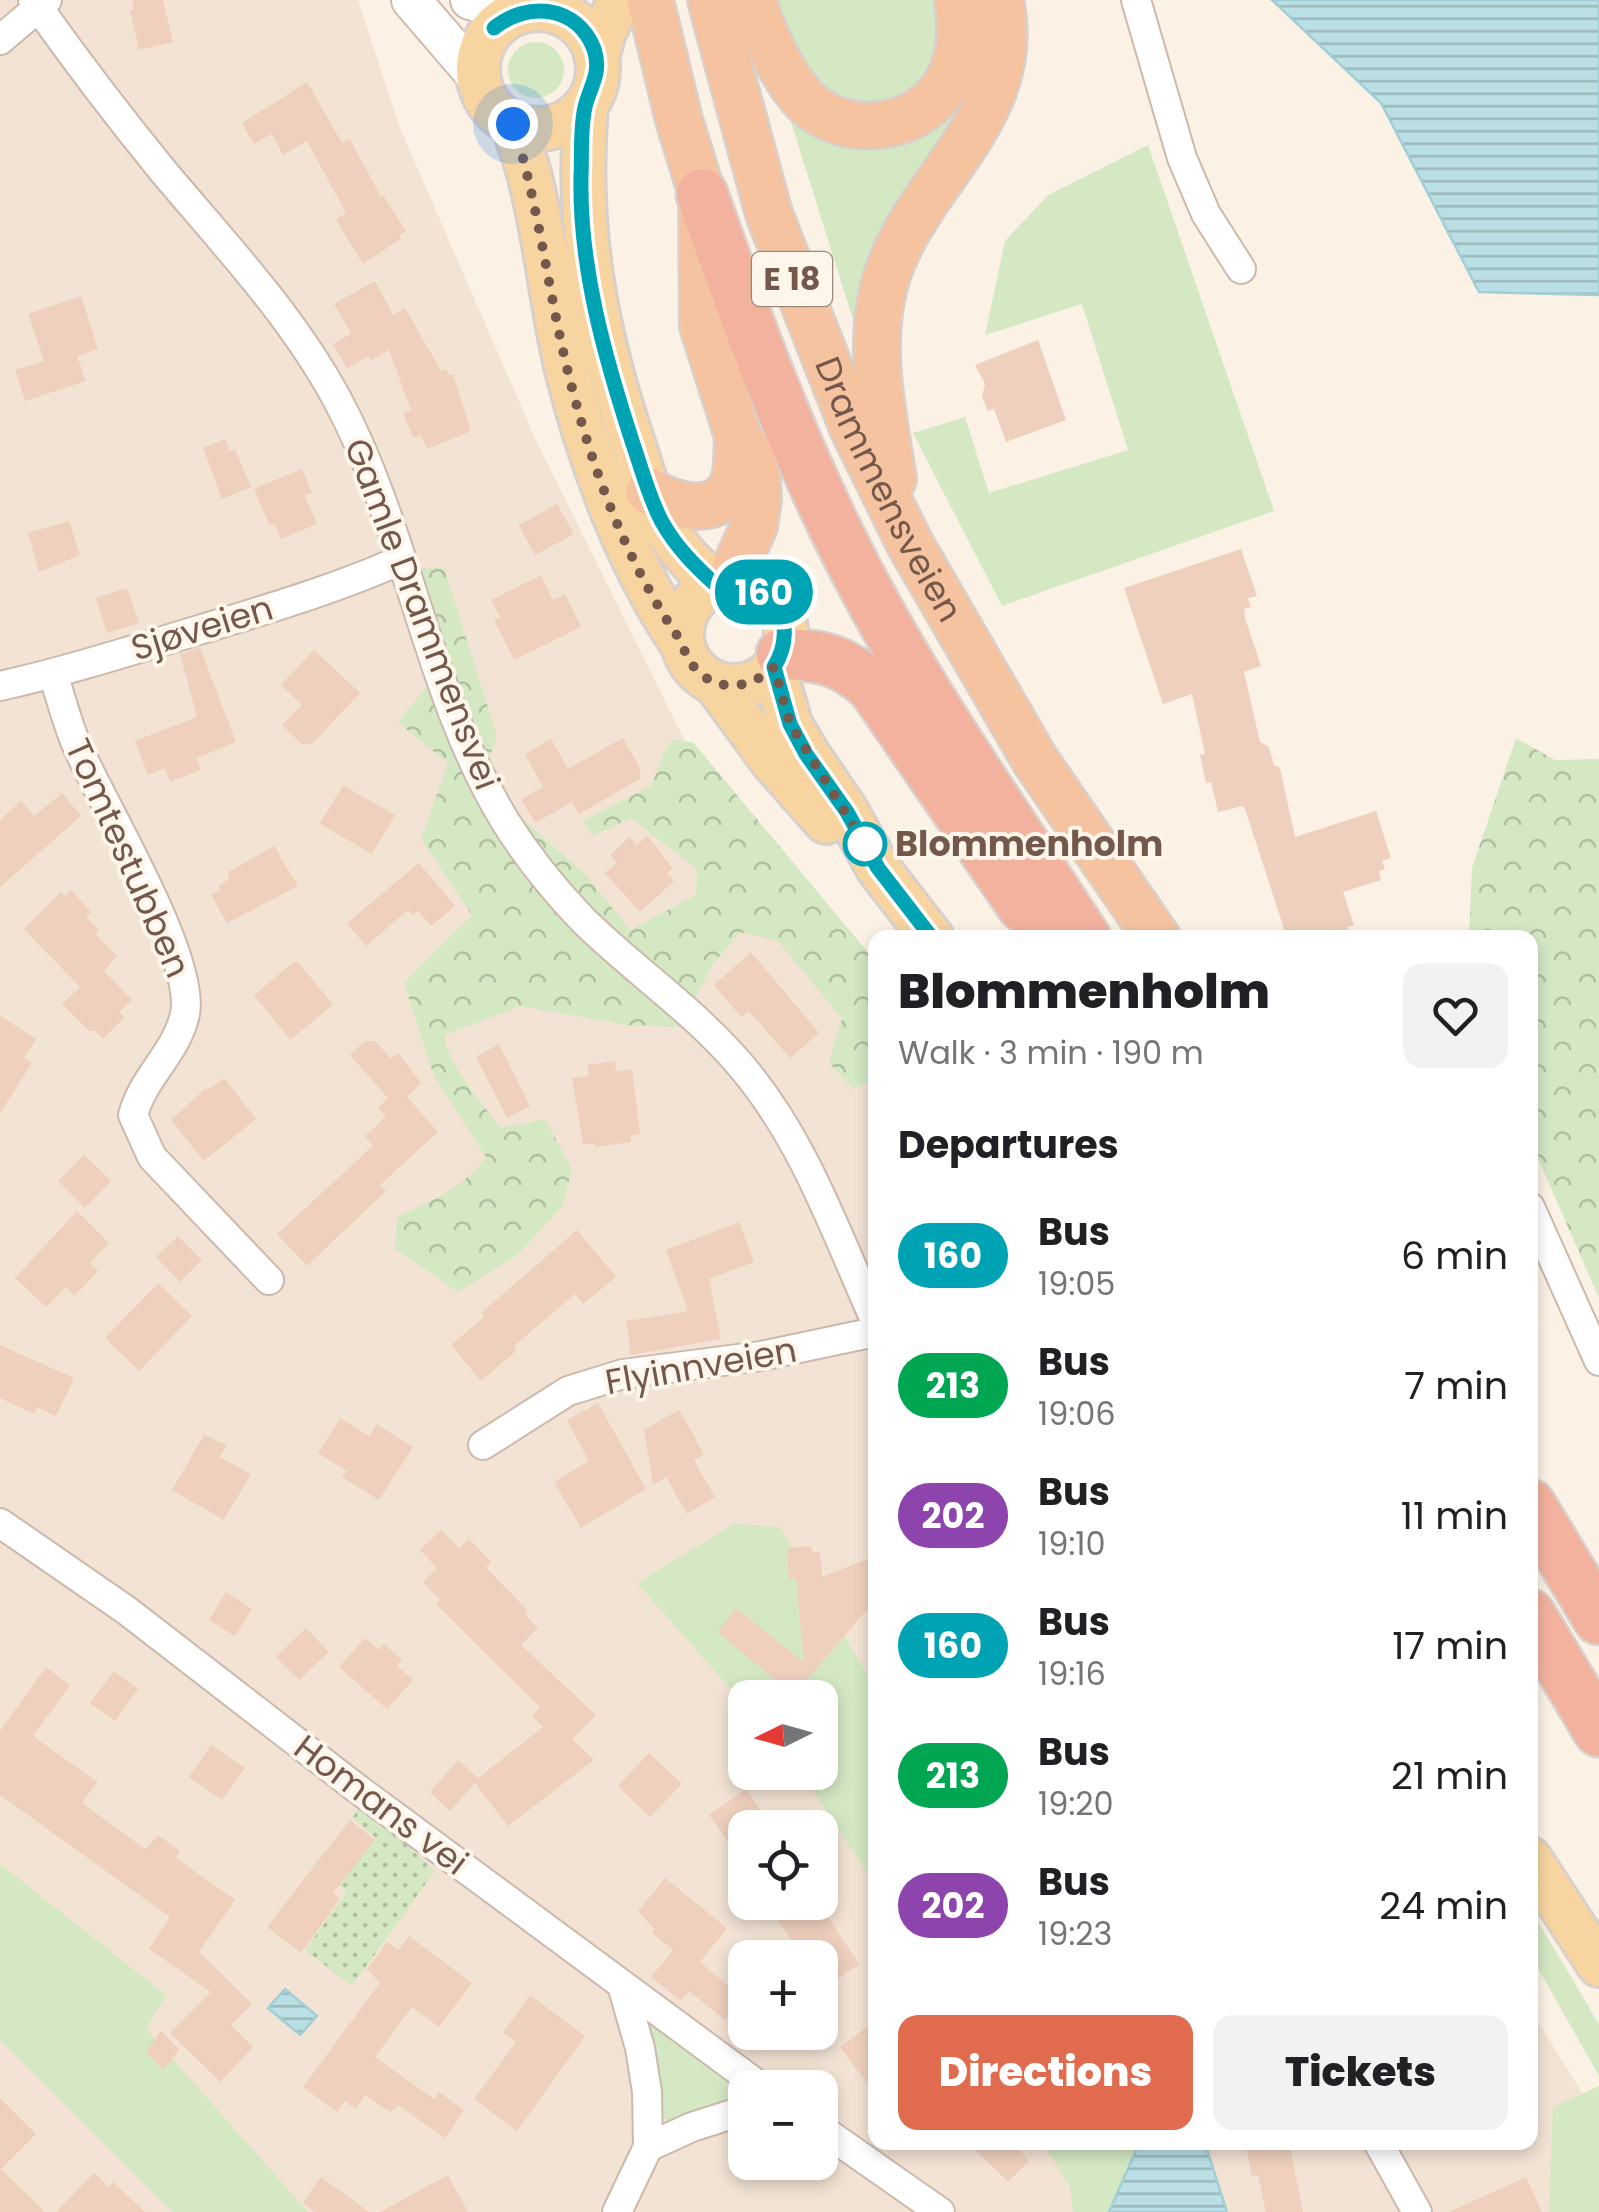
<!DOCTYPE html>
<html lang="en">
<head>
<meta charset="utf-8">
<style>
	:root { --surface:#fff; --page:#f2f2f2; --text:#202124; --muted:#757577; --accent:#e06b4f }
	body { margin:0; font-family:Poppins,sans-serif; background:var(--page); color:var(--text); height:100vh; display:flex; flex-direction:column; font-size:38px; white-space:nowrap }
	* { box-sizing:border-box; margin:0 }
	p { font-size:32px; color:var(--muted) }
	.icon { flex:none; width:55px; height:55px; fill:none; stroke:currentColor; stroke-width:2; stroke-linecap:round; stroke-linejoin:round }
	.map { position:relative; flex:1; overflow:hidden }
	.details { position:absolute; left:868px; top:930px; width:670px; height:1220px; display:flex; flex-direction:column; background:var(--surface); border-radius:20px; box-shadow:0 5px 15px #0003 }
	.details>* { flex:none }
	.badge { padding:0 20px; border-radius:32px; font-size:35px; line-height:65px }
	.needle { width:65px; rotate:265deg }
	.buttons { position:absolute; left:728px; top:1680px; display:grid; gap:20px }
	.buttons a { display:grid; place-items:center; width:110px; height:110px; border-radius:20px; background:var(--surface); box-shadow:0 5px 15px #0003; font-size:50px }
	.you { position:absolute; width:50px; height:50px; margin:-25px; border:8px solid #fff; border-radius:50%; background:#1a73e8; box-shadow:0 0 0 15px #1a73e833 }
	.map>.badge { position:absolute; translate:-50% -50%; box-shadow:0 0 0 5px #fff }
	h2 { padding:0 30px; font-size:38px; line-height:90px }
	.round { display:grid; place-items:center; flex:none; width:105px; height:105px; border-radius:20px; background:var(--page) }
	.head { display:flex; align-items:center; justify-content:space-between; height:170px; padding:0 30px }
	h1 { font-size:48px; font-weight:800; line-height:75px }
	.cta { display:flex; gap:20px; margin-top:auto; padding:20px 30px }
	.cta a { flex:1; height:115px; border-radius:20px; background:var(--accent); color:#fff; font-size:40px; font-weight:800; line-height:115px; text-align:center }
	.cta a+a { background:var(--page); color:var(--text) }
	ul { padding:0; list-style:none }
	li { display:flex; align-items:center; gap:30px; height:130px; padding:0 30px }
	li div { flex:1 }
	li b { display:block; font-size:38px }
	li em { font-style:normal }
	li .badge { min-width:110px; font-weight:700; text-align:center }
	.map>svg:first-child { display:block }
</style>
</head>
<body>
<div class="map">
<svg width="1599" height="2212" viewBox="0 0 1599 2212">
	<defs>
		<pattern id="forest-crowns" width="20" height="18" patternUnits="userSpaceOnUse" patternTransform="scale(2.5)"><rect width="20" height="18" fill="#d4e8c4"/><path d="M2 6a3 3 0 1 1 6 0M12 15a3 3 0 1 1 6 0" fill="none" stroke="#b0bfa1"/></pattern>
		<pattern id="park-dots" width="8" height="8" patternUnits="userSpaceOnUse" patternTransform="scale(2.5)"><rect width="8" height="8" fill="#d4e8c4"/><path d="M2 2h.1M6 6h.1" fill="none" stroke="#b0bfa1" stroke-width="1.8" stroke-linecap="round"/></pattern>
		<pattern id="water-rules" width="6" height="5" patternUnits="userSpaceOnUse" patternTransform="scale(2.5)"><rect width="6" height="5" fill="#badfe4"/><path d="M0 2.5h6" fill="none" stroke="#9cb8bb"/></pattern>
	</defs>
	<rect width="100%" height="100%" fill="#fbf2e5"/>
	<path fill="#f2e3d4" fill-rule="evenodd" d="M0,0H358L400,128L538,445L686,743L875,987V2142H1530V2009L1599,2120V2212H0ZM745,1698H820V1772H745ZM745,1828H820V1902H745ZM745,1958H820V2032H745ZM745,2088H820V2162H745Z"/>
	<g fill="#d4e8c4">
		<path d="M768,0H942L945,24L927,83L874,112L815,88Z"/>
		<circle cx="536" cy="70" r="28"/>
		<path d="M950,111L960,125C899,193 871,234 855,326L791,122C859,156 887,158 950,111Z"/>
		<path d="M1148,145L1274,511L1002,606L913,433L965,417L989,493L1128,450L1082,304L985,335L1005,241L1048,195Z"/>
		<path d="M734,1524L780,1527L875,1688L872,1740L875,1745V1885L802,1773L820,1772V1698H745V1705L637,1583Z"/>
		<path d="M0,1864L166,1995L146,2029L308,2212H173L0,2039Z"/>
		<path d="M1530,1908L1599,2024V2076L1530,1954Z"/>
		<path d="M646,2010L745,2088V2098L665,2122Z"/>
		<path d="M1599,2086V2212H1549L1553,2107Z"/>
		<path d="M1042,2143H1154L1137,2149L1109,2212H1073L1070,2186Z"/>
	</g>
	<g fill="url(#forest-crowns)">
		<path d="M415,567L444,568L497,736L481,782L586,875L630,930L696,895L697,869L631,818L592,836L583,821L652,785L663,754L672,740L693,742L875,961V1078L853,1089L829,1063L842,1018L778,941L740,932L713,964L680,1027L628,1025L520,1006L445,1035C444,1061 485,1106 501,1128L545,1119L572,1169L562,1207L517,1255L458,1292L395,1249L397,1217C431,1201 464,1188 486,1157L434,1076L404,983L472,915L421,839L448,763L398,722L426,687L406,593Z"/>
		<path d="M1516,738L1555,760L1599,759V1298L1530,1140V938L1469,937L1472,868Z"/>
	</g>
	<path fill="url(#park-dots)" d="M362,1804L435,1871L352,1986L305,1950L347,1892L312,1866L329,1848L353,1866L376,1838L352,1818Z"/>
	<g fill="url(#water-rules)" stroke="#a1cfd5" stroke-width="2.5">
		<path d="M1272,0H1599V295L1479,292L1381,103Z"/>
		<path d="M285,1989L317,2016L300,2035L268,2008Z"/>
		<path d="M1154,2142L1205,2143L1227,2212H1109L1137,2148Z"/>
	</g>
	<g fill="#efd0be">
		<path d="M132,0H163L173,42L139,50L130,10H134Z"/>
		<path d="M307,82L342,143L350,139L381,197L383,195L406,231L399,235L401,239L363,264L336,220L346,213L307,141L283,155L272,134L254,144L242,123Z"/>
		<path d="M375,281L393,315L405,308L441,371L446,369L448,375L453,374L471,431L427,449L421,435L413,438L403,413L411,410L389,350L371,360L369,356L347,368L333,344L351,333L334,304Z"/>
		<path d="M81,296L98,349L77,356L86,381L25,401L15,370L44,361L28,314Z"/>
		<path d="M1038,340L1066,420L1006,442L994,409L988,411L982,396L985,384L975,365Z"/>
		<path d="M225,439L230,451L235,449L251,487L222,499L203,448Z"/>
		<path d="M302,469L312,493L305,496L317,524L281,539L275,524L270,526L254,489Z"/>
		<path d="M557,504L574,534L535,555L519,525Z"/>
		<path d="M69,521L80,555L39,572L28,533Z"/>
		<path d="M1241,549L1257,596L1248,598L1251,607L1244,609L1245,618L1261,666L1244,672L1260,742L1269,747L1274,765L1280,768L1295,837L1376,811L1391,858L1382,861L1385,869L1379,871L1381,880L1343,892L1354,925L1347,927L1350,938H1287L1246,812L1243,806L1218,812L1211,782L1206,783L1200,755L1205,754L1192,694L1163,704L1124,588Z"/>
		<path d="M541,575L553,600L565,594L581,627L514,660L494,620L500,617L491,600Z"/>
		<path d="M127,588L139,623L107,633L96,598Z"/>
		<path d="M200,648L236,742L197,758L201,770L170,782L165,768L148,775L135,741L197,717L180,654Z"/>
		<path d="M314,650L360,693L312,744H302L282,725L302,705L281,685Z"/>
		<path d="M623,738L640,769V779L579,814L572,802L535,823L521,799L543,787L525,754L551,739L568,769Z"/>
		<path d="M343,785L395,815L372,854L320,824Z"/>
		<path d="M62,793L81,816L0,887V820L21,801L34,816Z"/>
		<path d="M647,836L673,868L667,873L674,881L640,912L605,873L617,863L610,855L629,837L637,845Z"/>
		<path d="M274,846L298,886L227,923L211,895L220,890L218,886L229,879L228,872Z"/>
		<path d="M419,863L455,906L431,926L418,911L413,915L408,910L366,946L347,923Z"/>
		<path d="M71,890L91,912L86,917L99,930L95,934L117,956L104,971L132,1000L119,1012L124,1018L103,1039L96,1031H89L62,1004L80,987L24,929L61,892L65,896Z"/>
		<path d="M751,952L819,1033L790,1058L749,1011L741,1017L714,985Z"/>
		<path d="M294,962L299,963L333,1005L290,1040L254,995Z"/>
		<path d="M0,1016L36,1039L24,1058L32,1063L0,1113Z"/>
		<path d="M365,1041H375L391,1059L398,1053L421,1083L407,1097L438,1132L380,1185L386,1191L307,1266L277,1234L373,1146L365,1136L386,1117L378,1108L388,1098L350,1055Z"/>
		<path d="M499,1044L530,1106L507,1118L476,1057Z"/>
		<path d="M615,1061L616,1072L632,1069L640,1134L630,1136L631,1142L595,1147L594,1143L583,1145L572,1078L589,1076L587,1065Z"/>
		<path d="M224,1078L256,1119L204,1161L171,1120L206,1088L208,1090Z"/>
		<path d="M84,1155L111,1181L85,1208L58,1181Z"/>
		<path d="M77,1211L109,1243L90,1263L98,1271L74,1296L66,1287L46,1307L15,1278Z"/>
		<path d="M739,1222L754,1262L709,1279L721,1339L631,1355L626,1321L688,1311L666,1250Z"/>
		<path d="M577,1230L616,1277L583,1304L575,1294L514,1346L517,1350L481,1381L451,1345L484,1317L481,1313Z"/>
		<path d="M178,1236L202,1260L180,1282L156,1257Z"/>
		<path d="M158,1283L192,1316L139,1371L105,1338Z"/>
		<path d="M0,1345L74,1378L56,1416L37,1407L34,1414L0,1398Z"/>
		<path d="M598,1403L646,1489L581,1528L554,1482L589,1461L567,1420Z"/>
		<path d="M679,1410L704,1454L694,1460L715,1497L687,1514L666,1477L653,1485L644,1430Z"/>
		<path d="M340,1418L369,1436L376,1424L413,1447L379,1500L342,1477L347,1471L318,1453Z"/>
		<path d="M204,1435L227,1445L220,1457L251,1474L224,1520L172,1490Z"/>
		<path d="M441,1530L459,1548L469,1539L491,1562L486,1567L528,1611L525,1614L538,1628L521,1645L596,1715L572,1739L594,1760L508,1826L475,1783L450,1811L430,1792L458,1760L478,1778L543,1727L532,1716L540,1707L436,1604L440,1600L423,1582L437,1568L420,1550Z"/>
		<path d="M811,1546L812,1552H820L822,1577L875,1556V1608L864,1613L794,1695L717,1632L736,1608L804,1662L796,1578L789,1579L787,1554L788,1548Z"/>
		<path d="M226,1592L252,1609L235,1636L209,1620Z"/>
		<path d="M306,1628L329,1652L299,1680L276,1657Z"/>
		<path d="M365,1638L379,1650L384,1644L402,1660L397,1666L413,1680L387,1709L339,1667Z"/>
		<path d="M46,1667L70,1685L33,1736L97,1782L82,1803L145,1849L158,1835L180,1851L176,1858L235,1900L199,1952L252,2004L231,2025L253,2047L220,2082L170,2033L211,1992L149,1949L170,1917L0,1795V1731Z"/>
		<path d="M114,1671L138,1689L115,1721L90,1703Z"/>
		<path d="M211,1745L245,1768L222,1800L189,1777Z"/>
		<path d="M649,1753L682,1784L650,1817L618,1786Z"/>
		<path d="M746,1789L773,1828H745V1866L709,1815Z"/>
		<path d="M350,1820L375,1840L333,1893L340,1899L301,1953L267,1927Z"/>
		<path d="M665,1878L727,1928L700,1962L743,1998L725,2020L689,1991L681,2001L651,1977L673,1950L652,1933L655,1929L638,1911Z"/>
		<path d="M766,1902H818L859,1964L820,1992V1958H804Z"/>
		<path d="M409,1936L472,1983L439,2027L412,2007L375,2057L434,2099L439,2092L464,2110L445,2138L398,2105L390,2112L365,2095L356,2109L344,2101L337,2112L303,2087L380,1983L367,1969L387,1942L398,1950Z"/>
		<path d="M530,1995L585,2036L517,2131L474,2099L516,2042L503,2033Z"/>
		<path d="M875,2021V2094L840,2047Z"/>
		<path d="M161,2031L179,2050L163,2070L146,2052Z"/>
		<path d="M0,2098L36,2134L1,2169L45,2212H0Z"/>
		<path d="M967,2142H1011L1029,2161L1008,2182Z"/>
		<path d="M1245,2142H1289L1303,2212H1266L1258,2175L1252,2176Z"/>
		<path d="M94,2173L109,2187L113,2182L145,2212H56Z"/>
		<path d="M448,2175L468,2212H380Z"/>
		<path d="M321,2177L369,2212H315L303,2203Z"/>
		<path d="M1526,2177L1542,2212H1449Z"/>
	</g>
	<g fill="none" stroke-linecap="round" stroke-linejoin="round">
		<g stroke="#ccb9ac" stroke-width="32">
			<g id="minor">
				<path d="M33,0C74,58 118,116 163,171C225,245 291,314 337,399C409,533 426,691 505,821C527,856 555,891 584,921C635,971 696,1012 742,1067C804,1140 836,1233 875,1320"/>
				<path d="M1136,0L1182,158L1206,214L1241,269"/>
				<path d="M0,40L47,0"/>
				<path d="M53,674C61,698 67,723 77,746C103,805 196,958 185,1014C177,1052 143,1077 133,1115L152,1157L269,1280"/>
				<path d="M0,686C67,671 133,650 199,630C267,609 336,589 401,560"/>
				<path d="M1530,1207L1599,1361"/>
				<path d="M483,1445L568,1391L623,1374L761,1356L875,1332"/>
				<path d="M0,1523L126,1610L355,1787L762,2088"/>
				<path d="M820,2128L940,2212"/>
				<path d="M1378,2142L1417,2212"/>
				<path d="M648,2147L692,2127L745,2110"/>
				<path d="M617,2212L648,2147L647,2092L640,2048L622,1985"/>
			</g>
		</g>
		<g stroke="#d1bbac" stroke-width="42">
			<g id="secondary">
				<path d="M411,0L479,79"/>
				<path d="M470,0L517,13"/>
			</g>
		</g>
		<g stroke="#d8d0cd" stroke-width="48">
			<g id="primary">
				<circle cx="538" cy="69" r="60"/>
				<path d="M597,59L604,32L620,0"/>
				<path d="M586,105C576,226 594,328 633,443C644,476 653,513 674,541C686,558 701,572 716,585"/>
				<path d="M513,124C519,143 527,162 531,182C547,244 552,308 567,370C591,465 627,562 682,644"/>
				<circle cx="734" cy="634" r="52"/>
				<path d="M774,667L790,724L807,753L847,812L878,868L932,938"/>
				<path d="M714,682L773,762L826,822"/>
				<path d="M1530,1859L1599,1965"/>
			</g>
		</g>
		<g stroke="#d8d0cd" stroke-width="50">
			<g id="trunk">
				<path d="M650,0L679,120L702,194L703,326L738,436L751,456L757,478L758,500L754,526L729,582"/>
				<path id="s1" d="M711,0L769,214L853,428L910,544L1035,760L1157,938"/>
				<path d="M752,0C763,32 779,70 801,96C846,148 939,129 956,61C962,41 961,20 958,0"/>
				<path d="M893,479C883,415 867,346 885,282C914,180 1026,117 1000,0"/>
				<path d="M649,491C675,508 724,519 735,478C738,466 737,451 738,438"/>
			</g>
		</g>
		<g stroke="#d8d0cd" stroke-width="55">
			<g id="motorway">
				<path d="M702,194C747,323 794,451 857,572C923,699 1007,817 1085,938"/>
				<path d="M782,654C822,655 843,660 873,687L1023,906L1070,938"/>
				<path d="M1530,1505L1599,1619"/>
				<path d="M1530,1615L1599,1731"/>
			</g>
		</g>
		<use href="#minor" stroke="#fff" stroke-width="28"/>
		<use href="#secondary" stroke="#fff" stroke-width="38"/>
		<use href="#primary" stroke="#f7d4a0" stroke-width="42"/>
		<use href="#trunk" stroke="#f5c39f" stroke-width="45"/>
		<use href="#motorway" stroke="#f3b29e" stroke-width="50"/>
	</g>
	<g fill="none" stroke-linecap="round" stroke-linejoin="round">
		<g stroke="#fff" stroke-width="22">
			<path id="line" d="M494,28C527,1 577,5 594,49C602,73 590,86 585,107C580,129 582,154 581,176C579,267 605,358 633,444C642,470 649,498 662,522C676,547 695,566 716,585C770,573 802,621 774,667L790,724L806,754L847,812L878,868L932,938"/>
		</g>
		<use href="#line" stroke="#00a3b4" stroke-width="15"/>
		<path stroke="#73584b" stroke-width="10" stroke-dasharray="0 18" d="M513,124C539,206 547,285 567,368C589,459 623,556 676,634C683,644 686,658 694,667C716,694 751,689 774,667L790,724L865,844"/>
	</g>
	<circle fill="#fff" stroke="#00a3b4" stroke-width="5" cx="865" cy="844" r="20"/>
	<g text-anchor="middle" stroke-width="8" stroke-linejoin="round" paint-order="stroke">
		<rect fill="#fef6eb" stroke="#9d877b" stroke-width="2.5" x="752" y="252" width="80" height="54" rx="8"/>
		<g font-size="32" font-weight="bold" fill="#73584b">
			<text x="792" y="290">E 18</text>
		</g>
		<g font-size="35" fill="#73584b" stroke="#fef6eb">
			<text dy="12" stroke="none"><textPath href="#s1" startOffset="522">Drammensveien</textPath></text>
			<text transform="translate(422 614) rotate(69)" y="12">Gamle Drammensvei</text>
			<text transform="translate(202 628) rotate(-17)" y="12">Sjøveien</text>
			<text transform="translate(128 858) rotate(66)" y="12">Tomtestubben</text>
			<text transform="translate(701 1366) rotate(-10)" y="12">Flyinnveien</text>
			<text transform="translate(381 1805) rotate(37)" y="12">Homans vei</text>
		</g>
		<g font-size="35" font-weight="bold" fill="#73584b" stroke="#fef6eb" text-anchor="start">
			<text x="895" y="856">Blommenholm</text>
		</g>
	</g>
</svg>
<div class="buttons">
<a><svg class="needle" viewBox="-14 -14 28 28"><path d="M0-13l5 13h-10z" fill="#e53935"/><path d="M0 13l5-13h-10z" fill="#757577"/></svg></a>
<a><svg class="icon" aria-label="locate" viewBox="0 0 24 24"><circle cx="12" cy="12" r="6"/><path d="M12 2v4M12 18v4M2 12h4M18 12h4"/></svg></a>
<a>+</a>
<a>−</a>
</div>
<div class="you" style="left:513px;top:124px"></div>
<b class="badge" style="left:764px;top:592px;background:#00a3b4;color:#fff">160</b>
<section class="details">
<div class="head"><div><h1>Blommenholm</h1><p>Walk · 3 min · 190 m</p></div><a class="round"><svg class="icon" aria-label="heart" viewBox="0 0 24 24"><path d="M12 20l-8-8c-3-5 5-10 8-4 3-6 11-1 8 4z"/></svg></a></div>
<h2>Departures</h2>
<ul>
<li><span class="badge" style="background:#00a3b4;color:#fff">160</span><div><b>Bus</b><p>19:05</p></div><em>6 min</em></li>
<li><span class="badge" style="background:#00a651;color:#fff">213</span><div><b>Bus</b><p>19:06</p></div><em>7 min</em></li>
<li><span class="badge" style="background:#8e44ad;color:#fff">202</span><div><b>Bus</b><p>19:10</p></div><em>11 min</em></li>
<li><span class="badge" style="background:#00a3b4;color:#fff">160</span><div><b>Bus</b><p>19:16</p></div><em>17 min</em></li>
<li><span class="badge" style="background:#00a651;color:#fff">213</span><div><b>Bus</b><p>19:20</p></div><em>21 min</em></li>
<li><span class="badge" style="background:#8e44ad;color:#fff">202</span><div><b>Bus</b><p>19:23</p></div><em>24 min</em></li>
</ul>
<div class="cta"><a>Directions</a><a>Tickets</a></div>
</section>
</div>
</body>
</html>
